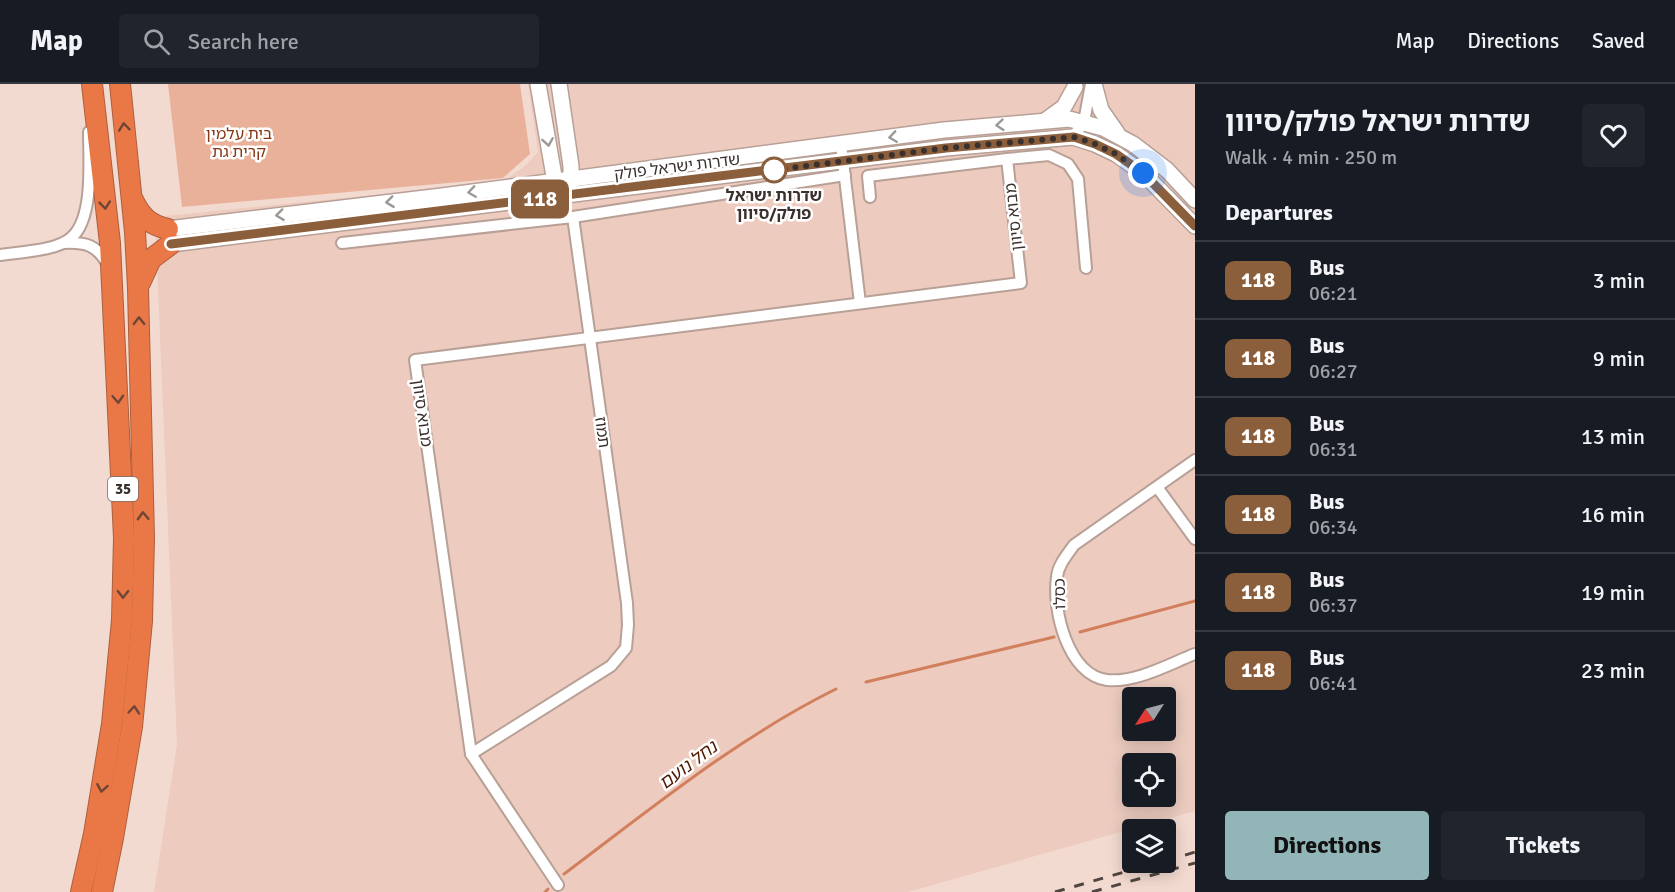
<!DOCTYPE html>
<html lang="en">
<head>
<meta charset="utf-8">
<style>
	:root { --surface:#171b24; --page:#20242c; --text:#f1f3f6; --muted:#9ea1a6; --line:#363941; --accent:#92b6b7 }
	body { margin:0; font-family:Signika,"Noto Sans Hebrew",sans-serif; background:var(--page); color:var(--text); height:100vh; display:flex; flex-direction:column; font-size:22px; white-space:nowrap }
	* { box-sizing:border-box; margin:0 }
	p { font-size:20px; color:var(--muted) }
	.icon { flex:none; width:33px; height:33px; fill:none; stroke:currentColor; stroke-width:2; stroke-linecap:round; stroke-linejoin:round }
	.map { position:relative; flex:1; overflow:hidden }
	.sheet { display:flex; flex-direction:column; background:var(--surface); width:480px }
	.sheet>* { flex:none }
	.badge { padding:0 12px; border-radius:9px; font-size:21px; line-height:39px }
	.needle { width:39px; rotate:234deg }
	.tools { position:absolute; left:1122px; top:603px; display:grid; gap:12px }
	.tools a { display:grid; place-items:center; width:54px; height:54px; border-radius:6px; background:var(--surface); box-shadow:0 3px 15px #0003; font-size:30px }
	.you { position:absolute; width:30px; height:30px; margin:-15px; border:4px solid #fff; border-radius:50%; background:#1a73e8; box-shadow:0 0 0 9px #1a73e833 }
	.map>.badge { position:absolute; translate:-50% -50%; box-shadow:0 0 0 3px #fff }
	h2 { padding:0 30px; font-size:22px; line-height:54px }
	.round { display:grid; place-items:center; flex:none; width:63px; height:63px; border-radius:6px; background:var(--page) }
	.headline { display:flex; align-items:center; justify-content:space-between; height:102px; padding:0 30px }
	h1 { font-size:28px; font-weight:700; line-height:45px }
	.cta { display:flex; gap:12px; margin-top:auto; padding:12px 30px }
	.cta a { flex:1; height:69px; border-radius:6px; background:var(--accent); color:#111; font-size:24px; font-weight:700; line-height:69px; text-align:center }
	.cta a+a { background:var(--page); color:var(--text) }
	ul { padding:0; list-style:none }
	li { display:flex; align-items:center; gap:18px; height:78px; padding:0 30px; border-top:2px solid var(--line) }
	li div { flex:1 }
	li b { display:block; font-size:22px }
	li em { font-style:normal }
	li .badge { min-width:66px; font-weight:700; text-align:center }
	header { display:flex; align-items:center; gap:36px; box-sizing:border-box; height:84px; padding:0 30px; background:var(--surface); border-bottom:2px solid var(--line) }
	header strong { font-size:28px }
	nav { display:flex; gap:33px; margin-inline-start:auto; font-size:21px }
	.search { width:420px; height:54px; background:var(--page); display:flex; align-items:center; gap:15px; box-sizing:border-box; padding:0 21px; border-radius:6px; color:var(--muted); font-size:22px }
	main { display:flex; flex:1; min-height:0 }
	.map>svg:first-child { display:block }
</style>
</head>
<body>
<header>
<strong>Map</strong>
<div class="search"><svg class="icon" aria-label="search" viewBox="0 0 24 24"><circle cx="10" cy="10" r="6"/><path d="M15 15l6 6"/></svg>Search here</div>
<nav><a>Map</a><a>Directions</a><a>Saved</a></nav>
</header>
<main>
<div class="map">
<svg width="1195" height="808" viewBox="0 0 1195 808">
	<rect width="100%" height="100%" fill="#f3dad0"/>
	<path fill="#edccbf" fill-rule="evenodd" d="M528,0H1195V727L908,808H154L177,660L155,133L503,98L526,81L538,68ZM1132,614H1166V646H1132ZM1132,680H1166V712H1132Z"/>
	<path fill="#eab19a" d="M168,0H520L530,70L503,94L182,123Z"/>
	<g fill="none" stroke-linecap="round" stroke-linejoin="round">
		<g stroke="#d27f5d" stroke-width="3">
			<path d="M1080,548L1195,517"/>
			<path d="M866,598L1054,553"/>
			<path d="M564,790C652,724 737,654 836,605"/>
			<path d="M545,808L548,805"/>
		</g>
		<g stroke="#b8a097" stroke-width="14">
			<g id="street">
				<path d="M1073,53L1084,38L1091,0"/>
				<path d="M841,61L860,219"/>
				<path d="M870,113L868,92L1007,75"/>
				<path d="M64,159C86,158 97,161 108,181"/>
				<path d="M342,159L573,133L845,91"/>
				<path d="M0,171C19,168 58,167 72,153C94,133 89,76 89,48"/>
				<path d="M1195,376L1074,461C1067,471 1058,481 1057,493C1052,526 1068,591 1107,596C1136,599 1169,580 1195,570"/>
				<path d="M1157,403L1195,455"/>
				<path d="M471,670L611,582L626,564L628,541L627,519L573,133"/>
				<path d="M558,801L471,670L415,276L1021,199L1007,75L1049,71L1068,80L1078,95L1086,184"/>
			</g>
		</g>
		<g stroke="#b8a097" stroke-width="18">
			<g id="secondary">
				<path d="M538,0L555,98L560,105"/>
				<path d="M559,0L571,82V94L568,104"/>
				<path d="M1094,0L1101,26L1117,49"/>
				<path d="M1046,36L1064,23L1075,3"/>
				<path d="M168,145L442,112L944,46L1069,35L1103,44L1133,60L1167,86L1195,116"/>
				<path d="M171,160L946,64L1073,53L1095,60L1116,70L1143,89L1195,142"/>
			</g>
		</g>
		<g stroke="#ac5f3e" stroke-width="22">
			<g id="highway">
				<path d="M133,116C141,133 150,141 168,145"/>
				<path d="M140,199L151,175L171,160"/>
				<path d="M81,808L94,750L112,640L122,536L124,454L110,159L92,0"/>
				<path d="M102,808L113,754L132,643L142,537L144,454L138,204L135,148L120,0"/>
			</g>
		</g>
		<use href="#street" stroke="#fff" stroke-width="10"/>
		<use href="#secondary" stroke="#fff" stroke-width="15"/>
		<use href="#highway" stroke="#ea7847" stroke-width="20"/>
		<g stroke="#514541" stroke-width="3" stroke-dasharray="10 10" stroke-linecap="butt">
			<path d="M1166,777L1195,768"/>
			<path d="M1055,808L1159,778"/>
			<path d="M1092,808L1195,779"/>
		</g>
	</g>
	<defs><path id="oneway-chevron" d="M-2-3.5L2.5 0L-2 3.5" fill="none" stroke-width="1.6" stroke-linecap="round" stroke-linejoin="round" transform="scale(1.5)"/></defs>
	<g stroke="#9c9896">
		<use href="#oneway-chevron" transform="translate(1000 41) rotate(175)"/>
		<use href="#oneway-chevron" transform="translate(893 53) rotate(172)"/>
		<use href="#oneway-chevron" transform="translate(548 58) rotate(81)"/>
		<use href="#oneway-chevron" transform="translate(472 108) rotate(172)"/>
		<use href="#oneway-chevron" transform="translate(390 118) rotate(173)"/>
		<use href="#oneway-chevron" transform="translate(280 131) rotate(173)"/>
	</g>
	<g stroke="#6f4635">
		<use href="#oneway-chevron" transform="translate(124 43) rotate(-96)"/>
		<use href="#oneway-chevron" transform="translate(105 121) rotate(84)"/>
		<use href="#oneway-chevron" transform="translate(139 237) rotate(-91)"/>
		<use href="#oneway-chevron" transform="translate(118 315) rotate(87)"/>
		<use href="#oneway-chevron" transform="translate(143 432) rotate(-92)"/>
		<use href="#oneway-chevron" transform="translate(123 510) rotate(91)"/>
		<use href="#oneway-chevron" transform="translate(134 626) rotate(-85)"/>
		<use href="#oneway-chevron" transform="translate(102 704) rotate(100)"/>
	</g>
	<g fill="none" stroke-linecap="round" stroke-linejoin="round">
		<g stroke="#fff" stroke-width="14">
			<path id="line" d="M171,160L946,64L1074,53L1095,60L1116,70L1143,89L1195,142"/>
		</g>
		<use href="#line" stroke="#8b5e3c" stroke-width="9"/>
		<path stroke="#3a302d" stroke-width="6" stroke-dasharray="0 10.8" d="M774,86L946,64L1074,53L1095,60L1116,70L1143,89"/>
	</g>
	<circle fill="#fff" stroke="#8b5e3c" stroke-width="3" cx="774" cy="86" r="12"/>
	<g text-anchor="middle" stroke-width="5" stroke-linejoin="round" paint-order="stroke">
		<rect fill="#fff" stroke="#756e6c" stroke-width="1.5" x="108" y="393" width="30" height="24" rx="4.5"/>
		<g font-size="15" font-weight="bold" fill="#3a302d">
			<text x="123" y="410">35</text>
		</g>
		<g font-size="16" fill="#863916" stroke="#fff">
			<text x="239" y="55">בית עלמין<tspan x="239" dy="18">קרית גת</tspan></text>
		</g>
		<g font-size="16" fill="#3a302d" stroke="#fff">
			<text transform="translate(677 82) rotate(-7)" y="6">שדרות ישראל פולק</text>
			<text transform="translate(1013 133) rotate(-96)" y="6">מבוא סיוון</text>
			<text transform="translate(423 329) rotate(82)" y="6">מבוא סיוון</text>
			<text transform="translate(603 348) rotate(82)" y="6">תמוז</text>
			<text transform="translate(1059 510) rotate(-91)" y="6">כסלו</text>
		</g>
		<g font-size="16" font-weight="bold" fill="#3a302d" stroke="#fff">
			<text x="774" y="117">שדרות ישראל<tspan x="774" dy="18">פולק/סיוון</tspan></text>
		</g>
		<g font-size="18" font-style="italic" fill="#4f1a01" stroke="#fff">
			<text transform="translate(688 681) rotate(-37)" y="6">נחל נועם</text>
		</g>
	</g>
</svg>
<div class="tools">
<a><svg class="needle" viewBox="-14 -14 28 28"><path d="M0-13l5 13h-10z" fill="#e53935"/><path d="M0 13l5-13h-10z" fill="#9ea1a6"/></svg></a>
<a><svg class="icon" aria-label="locate" viewBox="0 0 24 24"><circle cx="12" cy="12" r="6"/><path d="M12 2v4M12 18v4M2 12h4M18 12h4"/></svg></a>
<a><svg class="icon" aria-label="layers" viewBox="0 0 24 24"><path d="M12 4l9 5-9 5-9-5zM3 14l9 5 9-5"/></svg></a>
</div>
<div class="you" style="left:1143px;top:89px"></div>
<b class="badge" style="left:540px;top:115px;background:#8b5e3c;color:#fff">118</b>
</div>
<section class="sheet">
<div class="headline"><div><h1>שדרות ישראל פולק/סיוון</h1><p>Walk · 4 min · 250 m</p></div><a class="round"><svg class="icon" aria-label="heart" viewBox="0 0 24 24"><path d="M12 20l-8-8c-3-5 5-10 8-4 3-6 11-1 8 4z"/></svg></a></div>
<h2>Departures</h2>
<ul>
<li><span class="badge" style="background:#8b5e3c;color:#fff">118</span><div><b>Bus</b><p>06:21</p></div><em>3 min</em></li>
<li><span class="badge" style="background:#8b5e3c;color:#fff">118</span><div><b>Bus</b><p>06:27</p></div><em>9 min</em></li>
<li><span class="badge" style="background:#8b5e3c;color:#fff">118</span><div><b>Bus</b><p>06:31</p></div><em>13 min</em></li>
<li><span class="badge" style="background:#8b5e3c;color:#fff">118</span><div><b>Bus</b><p>06:34</p></div><em>16 min</em></li>
<li><span class="badge" style="background:#8b5e3c;color:#fff">118</span><div><b>Bus</b><p>06:37</p></div><em>19 min</em></li>
<li><span class="badge" style="background:#8b5e3c;color:#fff">118</span><div><b>Bus</b><p>06:41</p></div><em>23 min</em></li>
</ul>
<div class="cta"><a>Directions</a><a>Tickets</a></div>
</section>
</main>
</body>
</html>
